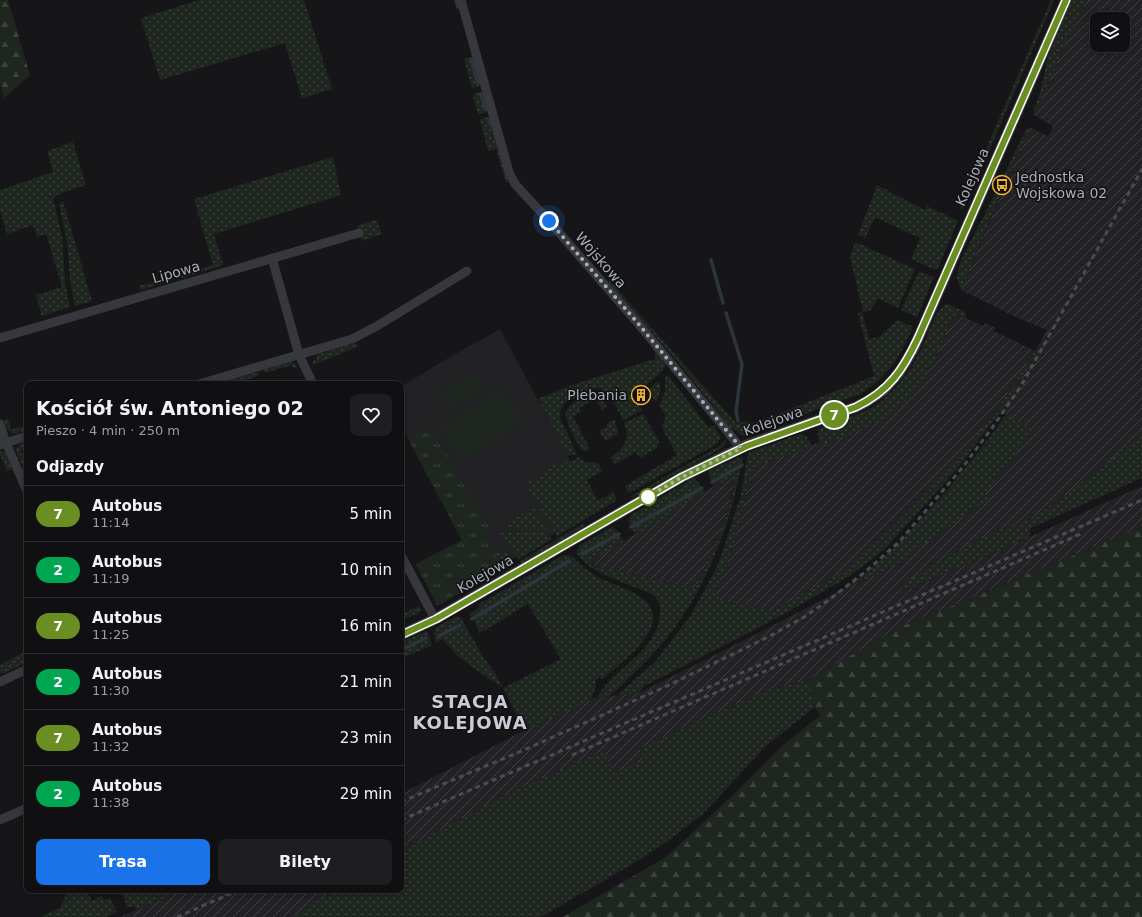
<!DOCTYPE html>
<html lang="pl">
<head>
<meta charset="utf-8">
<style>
	:root { --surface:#101012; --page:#1e1e20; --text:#f1f3f6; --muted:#9c9d9f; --line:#303032; --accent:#1a73e8 }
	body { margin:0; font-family:"DejaVu Sans",sans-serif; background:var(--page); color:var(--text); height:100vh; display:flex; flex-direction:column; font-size:15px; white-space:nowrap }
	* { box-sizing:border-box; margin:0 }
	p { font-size:13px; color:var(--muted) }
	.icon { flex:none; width:22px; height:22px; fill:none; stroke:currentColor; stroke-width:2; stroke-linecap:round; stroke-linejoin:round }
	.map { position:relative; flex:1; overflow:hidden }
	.side { position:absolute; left:24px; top:381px; width:380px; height:512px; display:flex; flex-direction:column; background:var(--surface); border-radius:8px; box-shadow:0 2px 6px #0003,0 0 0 1px var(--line) }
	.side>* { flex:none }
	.badge { padding:0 8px; border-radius:13px; font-size:14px; line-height:26px }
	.tools { position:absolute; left:1090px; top:12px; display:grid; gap:8px }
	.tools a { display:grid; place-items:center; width:40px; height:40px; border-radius:8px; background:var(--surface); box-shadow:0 2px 6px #0003,0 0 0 1px var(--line); font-size:20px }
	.you { position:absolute; width:20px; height:20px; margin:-10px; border:3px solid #fff; border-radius:50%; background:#1a73e8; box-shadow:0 0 0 6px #1a73e833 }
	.map>.badge { position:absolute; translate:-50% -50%; box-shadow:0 0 0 2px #fff }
	h2 { padding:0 12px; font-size:15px; line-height:36px }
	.round { display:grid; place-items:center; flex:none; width:42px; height:42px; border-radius:8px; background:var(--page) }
	.headline { display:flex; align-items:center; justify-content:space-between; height:68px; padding:0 12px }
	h1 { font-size:19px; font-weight:700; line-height:30px }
	.action { display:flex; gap:8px; margin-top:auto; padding:8px 12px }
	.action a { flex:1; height:46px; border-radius:8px; background:var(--accent); color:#fff; font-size:16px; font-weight:700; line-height:46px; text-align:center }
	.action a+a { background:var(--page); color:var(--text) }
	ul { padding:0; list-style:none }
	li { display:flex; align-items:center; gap:12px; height:56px; padding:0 12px; border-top:1px solid var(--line) }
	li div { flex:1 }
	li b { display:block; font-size:15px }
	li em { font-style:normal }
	li .badge { min-width:44px; font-weight:700; text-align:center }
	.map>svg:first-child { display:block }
</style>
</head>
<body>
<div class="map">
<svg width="1142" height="917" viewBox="0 0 1142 917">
	<defs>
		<pattern id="industrial-furrows" width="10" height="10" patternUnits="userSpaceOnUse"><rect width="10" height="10" fill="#222225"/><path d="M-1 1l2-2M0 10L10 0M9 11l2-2" fill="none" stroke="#3f3f43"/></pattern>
		<pattern id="grass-dots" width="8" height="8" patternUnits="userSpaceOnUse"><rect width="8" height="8" fill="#1e261f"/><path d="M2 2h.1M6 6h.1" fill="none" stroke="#3c433d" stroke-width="1.8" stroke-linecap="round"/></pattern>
		<pattern id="forest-firs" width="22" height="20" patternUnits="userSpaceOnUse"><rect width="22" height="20" fill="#1e261f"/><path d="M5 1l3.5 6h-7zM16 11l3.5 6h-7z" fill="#3c433d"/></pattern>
		<pattern id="park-tufts" width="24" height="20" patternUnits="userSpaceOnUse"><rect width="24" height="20" fill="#1e261f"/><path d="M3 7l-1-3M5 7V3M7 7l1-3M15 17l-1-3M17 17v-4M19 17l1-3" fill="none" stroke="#3c433d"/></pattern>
	</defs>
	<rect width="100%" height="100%" fill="#161618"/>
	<path fill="#222225" d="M500,329L596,508L437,605L416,564L462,540L401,426V387L443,361Z"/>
	<g fill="url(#industrial-furrows)" fill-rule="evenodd">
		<path d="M1087,0H1142V432L1104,466L1036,517L988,535L925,570L902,586L907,590L1043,531L1142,486V527L899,628L808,680L767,690L640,748L644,760L614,774L603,751L509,793L401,851V794L525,730L594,698L639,693L768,628L839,591L889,569L988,499L985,494L1033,431L1001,411L1037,353L1035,351L993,415L954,463L902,518L853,566L773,611L721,601L714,593L729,559L740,520L752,468L818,443L823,445L908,400L919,383L939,349L955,313L983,326L985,323L995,328L994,331L1008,338L1035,351L1047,330L1018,318L961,290L1029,127L1048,136L1051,131L1053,126L1034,115L1072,28ZM1097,19H1123V45H1097Z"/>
		<path d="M731,476L735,480L725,523L709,562L695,589L594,566L592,560Z"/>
		<path d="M184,890H335L293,917H120Z"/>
	</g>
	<g fill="url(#grass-dots)">
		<path d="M199,0H304L332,89L302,98L285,43L160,80L141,18Z"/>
		<path d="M1051,0H1054L964,209L960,208Z"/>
		<path d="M1072,0H1087L1072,28L1034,115V109L1040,93L1048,56Z"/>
		<path d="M471,57H473L481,84L479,86L472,89L464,59Z"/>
		<path d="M479,92H482L488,110L486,112L478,115L473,94Z"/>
		<path d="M487,117L490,118L508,182L506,183L496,149L488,151L480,120Z"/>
		<path d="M1029,127L1007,179L1003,177L1025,131Z"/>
		<path d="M73,142L86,185L61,193L53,198L62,236L65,282L70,307L42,316L36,295L62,287L46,234L37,237L33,225L7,234L0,211V190L53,172L47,151Z"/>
		<path d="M333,157L341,195L214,234L223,265L182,278L181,274L213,265L194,199Z"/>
		<path d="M877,185L925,210L927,206L958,221L937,270L933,269L911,259L920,238L875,217L865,238L858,235Z"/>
		<path d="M998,188L1002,190L961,290L957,278L960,262Z"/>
		<path d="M63,201L92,301L75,306L70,280L67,241L59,204Z"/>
		<path d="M376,220L382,234L362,241L357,226Z"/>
		<path d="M855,242L915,269L898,308L878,298L871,310L863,312L850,256Z"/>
		<path d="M919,271L934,277L917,317L901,310Z"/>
		<path d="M170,277L171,281L141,290L139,286Z"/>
		<path d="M610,281L737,424L745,421L755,423L874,376L858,313L862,312L869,339L879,337L898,320L913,327C899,358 889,376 860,394L744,436L741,435L734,429H731C693,378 651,331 609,283Z"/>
		<path d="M949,304L966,313V318L955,313C942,342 929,375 909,399C891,420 848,435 823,445L819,443L818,432L819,429C836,419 856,417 873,407C898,391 913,367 925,341C929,330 933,320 939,310L945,305Z"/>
		<path d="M355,343L359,346L313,365V361L317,359L316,355Z"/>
		<path d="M656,348L667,364L663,369L664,370L645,386L642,383L629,392L642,410L623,420C617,409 610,387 595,388L566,402C561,407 560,411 560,418L577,454L568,456L538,399L578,383L655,359V352L653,350Z"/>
		<path d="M1035,351L1038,352L1001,411L958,468L885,549L850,576L777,618L644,686L639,693L617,695L655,662L691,615L718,565L741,495L748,453L800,434L806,436L812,446L752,468L740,520L729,559L714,593L721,601L773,611L852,566L902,518L954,463L993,415Z"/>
		<path d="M290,362L294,363L298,367L295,368L291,365L265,373L264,370Z"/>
		<path d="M259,372V375L235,384H212Z"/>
		<path d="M668,375L708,427L714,426L721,437L717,444L629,493L625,486L677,455L664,432L662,426L666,416L659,406L665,392V377Z"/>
		<path d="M658,381C663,390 660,393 656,402L648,390Z"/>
		<path d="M595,393C602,393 604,402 607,407L602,410L596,399L579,408L581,412L573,416L590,449L582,451C577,441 559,415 569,407C575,401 587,397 595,393Z"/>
		<path d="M643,414L659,441L657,448L640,458L636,452L615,464L611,457C624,448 631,439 624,423Z"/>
		<path d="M1006,414L1033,431L985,494L988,499L889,569L839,591L863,575L896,546L949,488L990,437Z"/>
		<path d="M8,419L11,430L27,425V431L12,434L7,429L4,420Z"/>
		<path d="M614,419L618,431L617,434L605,441L599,431L606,427L608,423Z"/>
		<path d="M1142,432V478L1031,528L1029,537L906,590L902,585L925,570L988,535L1036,517L1104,466Z"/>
		<path d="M726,439V443L722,448L632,498L631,496L718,447Z"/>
		<path d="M27,441V449L21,451L27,465H22L15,449L21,443Z"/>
		<path d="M0,450L5,453L12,469L7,471L0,455Z"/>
		<path d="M743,456C729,537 696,617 634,673C628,679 616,692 609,696C606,697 601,697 597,697C600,693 603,689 606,685C626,662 659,646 660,612C661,604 658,599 652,594C627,583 594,576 577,554V551L580,545L612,527L617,531L624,541L592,560V563L594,566L695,589C713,555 729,519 735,480L731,477L714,487L708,472L712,469Z"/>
		<path d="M579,457L585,462L598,463L602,471L587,480L598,501L613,492L617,500L557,536L526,484L556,464L571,461Z"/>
		<path d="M694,478L698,482L705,492L636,535L629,523L631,515Z"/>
		<path d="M533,507L547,530L503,529L502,527Z"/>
		<path d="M584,523L585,525L580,529L522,563L520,561Z"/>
		<path d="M502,531L548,533L552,539L519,559L501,535Z"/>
		<path d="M506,552L513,562L439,605H437L501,566L494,553Z"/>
		<path d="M564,555L571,556C575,558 577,561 580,564C585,569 592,573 598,577C612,585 629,588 642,598C676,623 623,661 605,677L603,679L599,677L595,681L596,686L591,700L525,730L503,688L473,668L456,654L442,639L436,643L434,633L435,628L455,617L461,618L484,658L495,673L503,688L561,659L528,604L480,633L470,614L479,607V604Z"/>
		<path d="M419,606L421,609L419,613L402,620L401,614Z"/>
		<path d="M426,631L428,633L432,645L401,659V642Z"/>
		<path d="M27,651V662L4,673H0V665Z"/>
		<path d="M808,680L815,707L766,746L703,814L668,841L631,865L541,917H293L335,890H401V851L509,793L603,751L614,773L644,760L640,748L767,690Z"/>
		<path d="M68,890H86L92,901L102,896L104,900L110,898L117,912L106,917H42V916L60,908Z"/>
		<path d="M121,890H150L151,892L156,890H184L136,910L135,906L130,907L127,906Z"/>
	</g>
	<g fill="url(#forest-firs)">
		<path d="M0,0H8L30,75L4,98L0,85Z"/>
		<path d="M1142,527V917H563L666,857L735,793L779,749L820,715L815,707L808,680L899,628Z"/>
	</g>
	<path fill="url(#park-tufts)" d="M431,427L471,497L492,531L484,537L502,566L437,605L416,564L462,540L408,439Z"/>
	<g fill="#1e261f">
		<path d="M472,372L483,389L450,411L438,394Z"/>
		<path d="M501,387L524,422L461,463L438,429Z"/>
	</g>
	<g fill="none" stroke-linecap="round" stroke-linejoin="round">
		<g stroke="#2c353c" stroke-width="3.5">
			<path d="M456,0L458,7"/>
			<path d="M471,59L478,83"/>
			<path d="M481,94L485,109"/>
			<path d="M489,120L491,125"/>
			<path d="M711,260L723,303"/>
			<path d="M726,313L742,364L736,411L738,421"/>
			<path d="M712,482L742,465"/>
			<path d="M631,527L702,488"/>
			<path d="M582,554L619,534"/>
			<path d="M472,619L569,561"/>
			<path d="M439,636L460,625"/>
			<path d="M401,650L426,638"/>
		</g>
		<g stroke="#37383d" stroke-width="9">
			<path d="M461,0L509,172L515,184L549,221L636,321L741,448"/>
			<path d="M272,258L299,355L313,384"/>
			<path d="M0,338L359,233"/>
			<path d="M199,384L352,339L377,326L467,271"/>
			<path d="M0,424L6,443L27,491"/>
			<path d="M0,445L27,436"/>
			<path d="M401,555L435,619"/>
			<path d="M0,682L27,669"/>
			<path d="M0,820L27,808"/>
		</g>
		<path stroke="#37383d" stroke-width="11" d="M401,635L435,619L682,477L747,445L856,407L866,402L883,391L899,373L913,350L1066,0"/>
		<g stroke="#4a4c52" stroke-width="3" stroke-dasharray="5 4" stroke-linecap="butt">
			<path d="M572,755L1083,533"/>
			<path d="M401,802L533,746L667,686L768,637L806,616L830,599L865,572L899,542L962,468L992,428L1021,386L1142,169"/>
			<path d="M401,820L1142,500"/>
			<path d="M177,917L239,890"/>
		</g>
	</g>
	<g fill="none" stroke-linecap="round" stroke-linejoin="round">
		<g stroke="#fff" stroke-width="9">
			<path id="line" d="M401,635L436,619L682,477L747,446L856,407C889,391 903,370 918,338L1066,0"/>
		</g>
		<use href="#line" stroke="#6b8e23" stroke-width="6"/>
		<path stroke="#a8adb8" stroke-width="4" stroke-dasharray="0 7.2" d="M549,221L636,321L741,448L682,477L642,500L648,497"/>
	</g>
	<defs>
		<g id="bus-ring" transform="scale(1)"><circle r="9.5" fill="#111113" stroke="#f2b134" stroke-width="1.5"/><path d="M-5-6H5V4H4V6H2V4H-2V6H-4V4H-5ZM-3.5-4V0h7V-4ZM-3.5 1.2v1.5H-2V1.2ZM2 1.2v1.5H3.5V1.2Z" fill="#f2b134"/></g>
		<g id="building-ring" transform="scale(1)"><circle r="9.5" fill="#111113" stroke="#f2b134" stroke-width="1.5"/><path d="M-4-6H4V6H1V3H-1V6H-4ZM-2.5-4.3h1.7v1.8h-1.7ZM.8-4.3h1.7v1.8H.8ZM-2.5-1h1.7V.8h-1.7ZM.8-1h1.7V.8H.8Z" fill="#f2b134"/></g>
	</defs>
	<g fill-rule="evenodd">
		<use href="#bus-ring" x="1002" y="185"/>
		<use href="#building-ring" x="641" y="395"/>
	</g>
	<circle fill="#fff" stroke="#6b8e23" stroke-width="2" cx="648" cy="497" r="8"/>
	<g text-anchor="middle" stroke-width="3" stroke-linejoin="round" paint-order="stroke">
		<g font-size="14" fill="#a8adb8" stroke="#111113">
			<text transform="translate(972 177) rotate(-66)" y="5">Kolejowa</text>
			<text transform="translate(601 260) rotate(49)" y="5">Wojskowa</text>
			<text transform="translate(176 272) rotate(-16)" y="5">Lipowa</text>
			<text transform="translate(773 421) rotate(-20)" y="5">Kolejowa</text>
			<text transform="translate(485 574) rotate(-30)" y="5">Kolejowa</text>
		</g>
		<g font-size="14" fill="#a8adb8" stroke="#111113" text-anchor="start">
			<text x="1016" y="182">Jednostka<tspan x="1016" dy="16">Wojskowa 02</tspan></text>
			<text x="627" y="400" text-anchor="end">Plebania</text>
		</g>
		<g font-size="18" font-weight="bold" letter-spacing="1" fill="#c9ccd4" stroke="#111113">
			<text x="470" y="708">STACJA<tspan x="470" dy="21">KOLEJOWA</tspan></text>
		</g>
	</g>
</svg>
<div class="tools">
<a><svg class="icon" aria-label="layers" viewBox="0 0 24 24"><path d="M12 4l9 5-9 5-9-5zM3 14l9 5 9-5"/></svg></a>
</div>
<div class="you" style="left:549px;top:221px"></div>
<b class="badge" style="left:834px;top:415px;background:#6b8e23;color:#fff">7</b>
<section class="side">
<div class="headline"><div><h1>Kościół św. Antoniego 02</h1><p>Pieszo · 4 min · 250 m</p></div><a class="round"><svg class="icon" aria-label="heart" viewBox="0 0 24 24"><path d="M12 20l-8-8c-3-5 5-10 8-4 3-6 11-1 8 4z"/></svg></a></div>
<h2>Odjazdy</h2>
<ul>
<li><span class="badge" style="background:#6b8e23;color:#fff">7</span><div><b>Autobus</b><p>11:14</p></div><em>5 min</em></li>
<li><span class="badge" style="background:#00a651;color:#fff">2</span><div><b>Autobus</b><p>11:19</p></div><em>10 min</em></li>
<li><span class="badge" style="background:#6b8e23;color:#fff">7</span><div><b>Autobus</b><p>11:25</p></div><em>16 min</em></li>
<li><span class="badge" style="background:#00a651;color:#fff">2</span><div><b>Autobus</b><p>11:30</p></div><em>21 min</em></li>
<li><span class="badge" style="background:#6b8e23;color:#fff">7</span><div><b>Autobus</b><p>11:32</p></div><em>23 min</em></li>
<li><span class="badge" style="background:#00a651;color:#fff">2</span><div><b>Autobus</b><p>11:38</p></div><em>29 min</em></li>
</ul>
<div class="action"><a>Trasa</a><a>Bilety</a></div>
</section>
</div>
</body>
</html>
